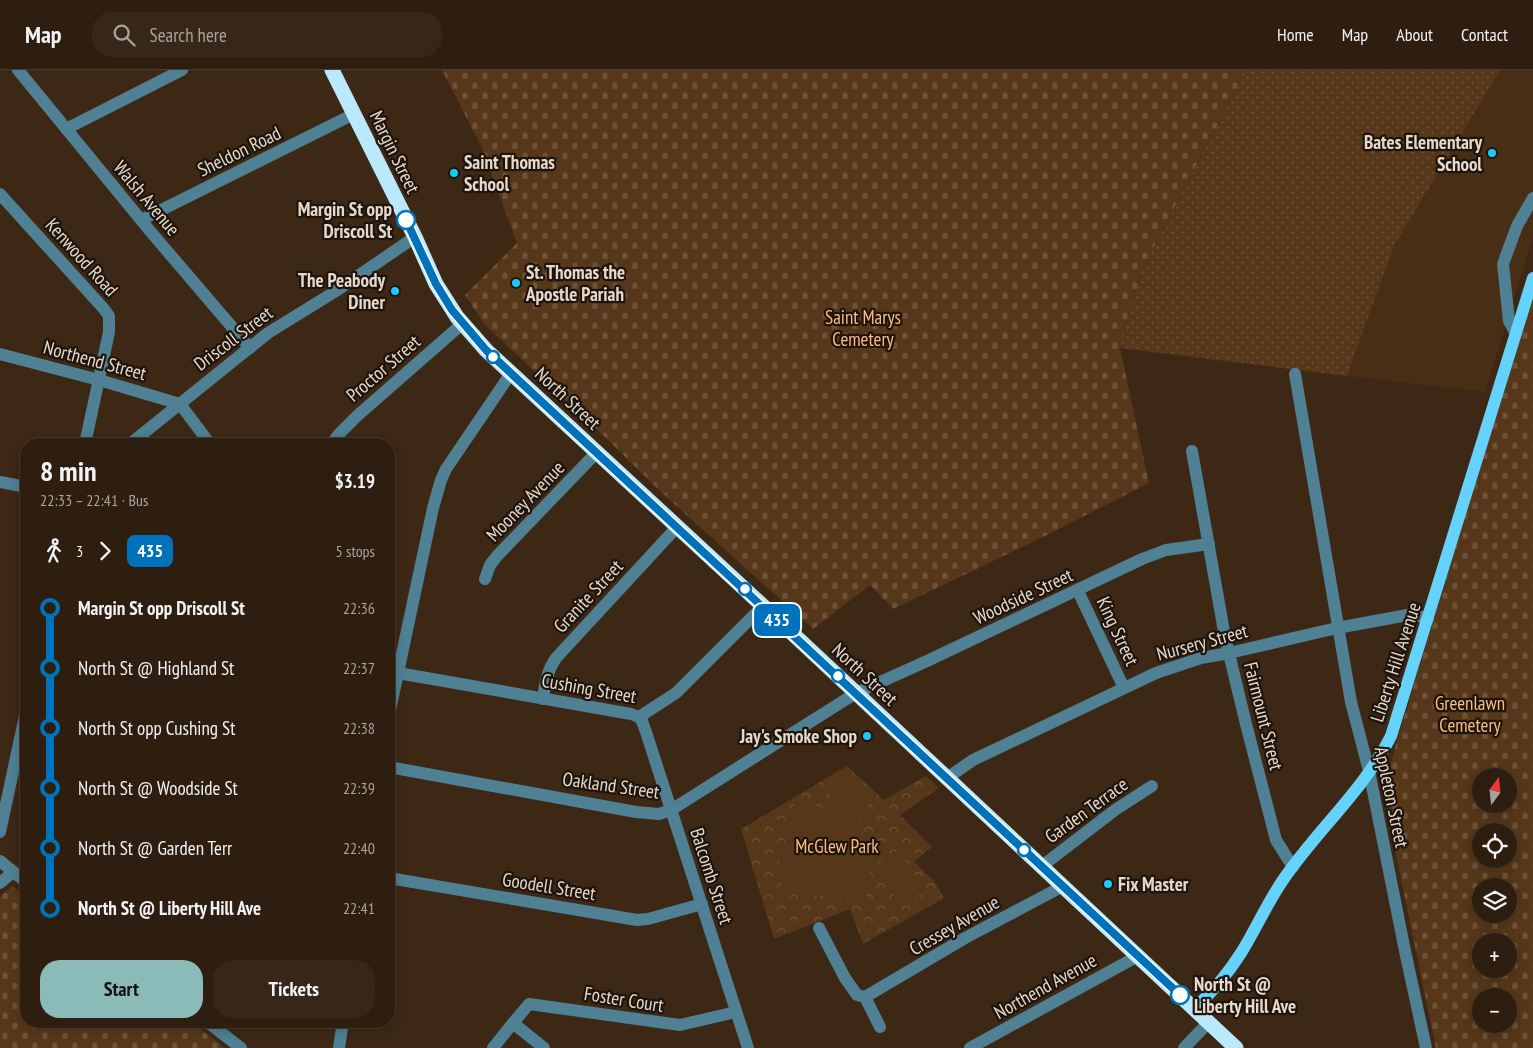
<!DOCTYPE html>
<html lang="en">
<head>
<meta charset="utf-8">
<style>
	:root { --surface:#2e1e10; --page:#362719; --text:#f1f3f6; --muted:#a7a29f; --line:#493c30; --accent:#8bbbb9 }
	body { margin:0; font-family:"PT Sans Narrow",sans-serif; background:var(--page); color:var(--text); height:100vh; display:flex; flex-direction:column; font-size:19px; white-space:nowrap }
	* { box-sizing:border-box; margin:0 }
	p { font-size:16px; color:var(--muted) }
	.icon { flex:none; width:28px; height:28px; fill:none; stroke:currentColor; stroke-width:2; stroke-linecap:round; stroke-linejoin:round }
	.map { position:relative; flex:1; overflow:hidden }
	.side { position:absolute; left:20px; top:368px; width:375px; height:590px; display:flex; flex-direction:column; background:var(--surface); border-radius:20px; box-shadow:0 2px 12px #0003,0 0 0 1px var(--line) }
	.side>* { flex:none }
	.badge { padding:0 10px; border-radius:8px; font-size:18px; line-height:32px }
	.needle { width:32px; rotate:15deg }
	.buttons { position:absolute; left:1472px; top:698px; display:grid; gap:10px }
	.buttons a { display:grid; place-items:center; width:45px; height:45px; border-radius:50%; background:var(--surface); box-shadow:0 2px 12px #0003,0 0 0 1px var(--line); font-size:25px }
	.map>.badge { position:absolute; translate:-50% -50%; box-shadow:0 0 0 2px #fff }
	.legs { display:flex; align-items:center; gap:8px; height:55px; padding:0 20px; font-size:16px }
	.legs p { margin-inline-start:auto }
	.overview { display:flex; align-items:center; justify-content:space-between; height:85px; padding:0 20px }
	h1 { font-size:28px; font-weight:600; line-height:38px }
	.cta { display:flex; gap:10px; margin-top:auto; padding:10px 20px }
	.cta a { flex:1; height:58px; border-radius:20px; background:var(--accent); color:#111; font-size:20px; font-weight:600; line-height:58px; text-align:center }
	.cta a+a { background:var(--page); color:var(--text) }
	ul { padding:0 20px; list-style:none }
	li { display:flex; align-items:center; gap:18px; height:60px; font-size:19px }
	li i { display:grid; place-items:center; width:8px; height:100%; margin:0 6px; background:currentColor }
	li i::after { content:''; width:12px; height:12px; margin:-6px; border:4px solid; border-radius:50%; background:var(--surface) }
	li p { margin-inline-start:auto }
	li:first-child i { background:linear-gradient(#0000 50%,currentColor 0) }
	li:last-child i { background:linear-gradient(currentColor 50%,#0000 0) }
	header { display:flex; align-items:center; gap:30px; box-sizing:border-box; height:70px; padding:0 25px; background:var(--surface); border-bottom:1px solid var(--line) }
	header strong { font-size:24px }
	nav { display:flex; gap:28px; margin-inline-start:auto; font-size:18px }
	.search { width:350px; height:45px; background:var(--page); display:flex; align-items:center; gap:12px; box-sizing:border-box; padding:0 18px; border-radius:20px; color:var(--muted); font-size:19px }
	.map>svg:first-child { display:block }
</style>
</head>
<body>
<header>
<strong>Map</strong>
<div class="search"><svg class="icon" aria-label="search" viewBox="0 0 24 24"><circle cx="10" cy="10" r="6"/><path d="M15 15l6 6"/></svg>Search here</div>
<nav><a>Home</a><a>Map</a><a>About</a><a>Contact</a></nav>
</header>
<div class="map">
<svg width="1533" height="978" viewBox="0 0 1533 978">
	<defs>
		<pattern id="grass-dots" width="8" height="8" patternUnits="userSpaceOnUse" patternTransform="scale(1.25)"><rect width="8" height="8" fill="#563719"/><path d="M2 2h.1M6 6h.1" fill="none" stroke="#6e5339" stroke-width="1.8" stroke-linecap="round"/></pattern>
		<pattern id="cemetery-stones" width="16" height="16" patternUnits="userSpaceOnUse" patternTransform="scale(1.25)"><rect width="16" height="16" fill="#563719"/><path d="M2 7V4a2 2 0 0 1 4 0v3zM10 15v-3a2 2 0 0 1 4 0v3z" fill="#6e5339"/></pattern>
		<pattern id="park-crowns" width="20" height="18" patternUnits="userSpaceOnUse" patternTransform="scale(1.25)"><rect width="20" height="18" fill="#563719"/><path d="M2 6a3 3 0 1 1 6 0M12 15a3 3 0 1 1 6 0" fill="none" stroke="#6e5339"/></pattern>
	</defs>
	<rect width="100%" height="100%" fill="#3d2815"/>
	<path fill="#482e15" d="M1500,0H1533V167L1485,322L1347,306L1394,176Z"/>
	<path fill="url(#grass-dots)" d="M1246,0H1500L1394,176L1347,306L1120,278L1141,201Z"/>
	<g fill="url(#cemetery-stones)" fill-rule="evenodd">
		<path d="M442,0H1246L1141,201L1120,278L1149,413L1047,465L893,539L870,515L813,559L661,422L604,366L485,255L465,225L517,173L482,78Z"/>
		<path d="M1533,224V978H1436L1383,722L1398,667ZM1481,706H1509V734H1481ZM1481,761H1509V789H1481ZM1481,816H1509V844H1481ZM1481,871H1509V899H1481ZM1481,926H1509V954H1481Z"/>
		<path d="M12,816L26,827V951H190L225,978H0V827Z"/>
	</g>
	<path fill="url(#park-crowns)" d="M847,696L884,730L926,706L939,718L900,745L932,777L914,792L934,811L944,828L863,874L850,839L774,869L741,759Z"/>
	<g fill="#563719">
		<path d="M844,704L871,739L852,753L825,718Z"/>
		<path d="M795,732C806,734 818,736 829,740C867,756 874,794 866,830L788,823L776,806Z"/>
		<path d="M898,780L925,821L901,837L875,796Z"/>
	</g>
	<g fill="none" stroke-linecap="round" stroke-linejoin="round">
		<g stroke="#4f8093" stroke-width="12">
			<path d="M18,0L150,161L250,278"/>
			<path d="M66,59L182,0"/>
			<path d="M0,124L104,239L109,246V262L85,374"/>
			<path d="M141,150L354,44"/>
			<path d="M1516,264L1509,251L1503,194L1517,156L1533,128"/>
			<path d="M0,284L99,310L180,334L210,374"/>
			<path d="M1295,304L1351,632L1369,701L1405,881L1426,978"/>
			<path d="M130,374L268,263L336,221L415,167"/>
			<path d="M332,374L338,365L357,346L462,254"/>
			<path d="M1192,381L1225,567L1246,654L1276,770L1293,797"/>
			<path d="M0,412L26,417"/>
			<path d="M485,509L490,495L497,486L597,382"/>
			<path d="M1078,521L1124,618"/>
			<path d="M398,603L631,644L639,647L676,623L763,536"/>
			<path d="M543,629C545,613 547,601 556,588L677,457"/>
			<path d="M389,645L433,438L441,410L446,399L511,303"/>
			<path d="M639,647L642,651L646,662L748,978"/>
			<path d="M389,697L636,742L659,744L671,740L856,623L927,591L1142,489L1166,480L1209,474"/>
			<path d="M947,708L973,690L1156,603L1201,588L1229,583L1337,558L1413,544L1428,549"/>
			<path d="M0,762L26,641"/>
			<path d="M0,791L26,812"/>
			<path d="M1042,796L1115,740L1152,716"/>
			<path d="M389,808L637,850L648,849L702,834"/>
			<path d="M0,813L13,802"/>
			<path d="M819,858L845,908L857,925L865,927L880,957"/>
			<path d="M865,927L965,868L1063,816"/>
			<path d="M206,951L241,978"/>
			<path d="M513,953L529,934L680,955L736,942"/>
			<path d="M339,978L343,951"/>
			<path d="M493,978L513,953L544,978"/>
			<path d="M970,978L1138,886"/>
			<path d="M1184,978L1209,952"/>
		</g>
		<path stroke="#64d2fb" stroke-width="12" d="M1195,938C1212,922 1229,902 1241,883C1256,859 1267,833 1283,810C1317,760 1364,720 1391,666L1533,208"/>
		<path stroke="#bbe9fc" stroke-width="15" d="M332,0L415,167L436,214L457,247L486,280L763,536L1236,978"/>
	</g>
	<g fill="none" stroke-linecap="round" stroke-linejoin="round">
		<g stroke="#fff" stroke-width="11">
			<path id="line-1" d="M406,150L436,214L452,240L486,280L1180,925"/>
		</g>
		<use href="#line-1" stroke="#0072bc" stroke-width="8"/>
	</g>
	<g fill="#1cc9fc" stroke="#1d140b" stroke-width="2">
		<circle cx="1492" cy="83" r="5"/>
		<circle cx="454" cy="103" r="5"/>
		<circle cx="516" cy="213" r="5"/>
		<circle cx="395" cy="221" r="5"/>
		<circle cx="867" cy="666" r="5"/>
		<circle cx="1108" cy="814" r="5"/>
	</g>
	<g fill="#fff" stroke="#0072bc" stroke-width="2.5">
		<circle cx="406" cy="150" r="9"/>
		<circle cx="493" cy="287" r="6"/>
		<circle cx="745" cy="519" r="6"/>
		<circle cx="838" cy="606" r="6"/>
		<circle cx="1024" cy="780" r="6"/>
		<circle cx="1180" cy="925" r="9"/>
	</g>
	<g text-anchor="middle" stroke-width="4.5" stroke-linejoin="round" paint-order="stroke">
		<g font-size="19" font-weight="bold" fill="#e6d8cc" stroke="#1d140b" text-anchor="end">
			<text x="1482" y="79">Bates Elementary<tspan x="1482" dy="22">School</tspan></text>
			<text x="464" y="99" text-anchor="start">Saint Thomas<tspan x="464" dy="22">School</tspan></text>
			<text x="526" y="209" text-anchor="start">St. Thomas the<tspan x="526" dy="22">Apostle Pariah</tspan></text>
			<text x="385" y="217">The Peabody<tspan x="385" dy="22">Diner</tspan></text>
			<text x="857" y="673">Jay's Smoke Shop</text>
			<text x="1118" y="821" text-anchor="start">Fix Master</text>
		</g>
		<g font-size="19" fill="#e6d8cc" stroke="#1d140b">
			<text transform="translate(239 81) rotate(-26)" y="7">Sheldon Road</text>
			<text transform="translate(395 82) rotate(64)" y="7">Margin Street</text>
			<text transform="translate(147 128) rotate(50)" y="7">Walsh Avenue</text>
			<text transform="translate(82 187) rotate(48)" y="7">Kenwood Road</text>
			<text transform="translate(233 268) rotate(-37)" y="7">Driscoll Street</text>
			<text transform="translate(95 290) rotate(15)" y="7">Northend Street</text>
			<text transform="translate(383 298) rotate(-41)" y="7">Proctor Street</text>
			<text transform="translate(568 328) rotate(43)" y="7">North Street</text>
			<text transform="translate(525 431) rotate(-46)" y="7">Mooney Avenue</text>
			<text transform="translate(588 526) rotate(-47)" y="7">Granite Street</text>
			<text transform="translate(1023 526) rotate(-25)" y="7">Woodside Street</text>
			<text transform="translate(1118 561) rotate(65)" y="7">King Street</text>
			<text transform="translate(1202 572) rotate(-15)" y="7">Nursery Street</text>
			<text transform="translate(1395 592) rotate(-72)" y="7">Liberty Hill Avenue</text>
			<text transform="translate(865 604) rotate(43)" y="7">North Street</text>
			<text transform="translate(589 618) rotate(10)" y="7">Cushing Street</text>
			<text transform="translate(1264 646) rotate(76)" y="7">Fairmount Street</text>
			<text transform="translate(611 715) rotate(8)" y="7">Oakland Street</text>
			<text transform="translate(1392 727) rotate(78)" y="7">Appleton Street</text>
			<text transform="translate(1086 740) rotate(-36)" y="7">Garden Terrace</text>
			<text transform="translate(712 806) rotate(72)" y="7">Balcomb Street</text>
			<text transform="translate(549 816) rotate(9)" y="7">Goodell Street</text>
			<text transform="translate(954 855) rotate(-30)" y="7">Cressey Avenue</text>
			<text transform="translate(1045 916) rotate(-29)" y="7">Northend Avenue</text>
			<text transform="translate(624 929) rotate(9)" y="7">Foster Court</text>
		</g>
		<g font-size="19" font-weight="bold" fill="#e6d8cc" stroke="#1d140b" text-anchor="end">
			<text x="392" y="146">Margin St opp<tspan x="392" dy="22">Driscoll St</tspan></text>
			<text x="1194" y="921" text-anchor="start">North St @<tspan x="1194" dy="22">Liberty Hill Ave</tspan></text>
		</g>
		<g font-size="19" fill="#fcbc81" stroke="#1d140b">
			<text x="863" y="254">Saint Marys<tspan x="863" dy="22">Cemetery</tspan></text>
			<text x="1470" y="640">Greenlawn<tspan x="1470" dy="22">Cemetery</tspan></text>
			<text x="837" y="783">McGlew Park</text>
		</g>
	</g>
</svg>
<div class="buttons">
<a><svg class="needle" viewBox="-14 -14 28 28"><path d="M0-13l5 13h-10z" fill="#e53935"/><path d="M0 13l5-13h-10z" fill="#a7a29f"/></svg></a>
<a><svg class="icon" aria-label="locate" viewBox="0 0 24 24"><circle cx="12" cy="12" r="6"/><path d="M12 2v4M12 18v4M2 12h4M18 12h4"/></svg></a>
<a><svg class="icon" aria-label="layers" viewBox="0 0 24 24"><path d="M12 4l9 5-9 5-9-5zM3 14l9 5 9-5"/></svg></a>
<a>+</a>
<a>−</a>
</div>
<b class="badge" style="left:777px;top:550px;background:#0072bc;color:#fff">435</b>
<section class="side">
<div class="overview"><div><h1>8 min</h1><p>22:33 – 22:41 · Bus</p></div><b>$3.19</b></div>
<div class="legs"><svg class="icon" aria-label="walk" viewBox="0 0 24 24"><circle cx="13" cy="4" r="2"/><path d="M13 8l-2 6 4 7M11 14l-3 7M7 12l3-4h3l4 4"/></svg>3<svg class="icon" aria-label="forward" viewBox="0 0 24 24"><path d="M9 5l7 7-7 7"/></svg><b class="badge" style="background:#0072bc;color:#fff">435</b><p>5 stops</p></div>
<ul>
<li><i style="color:#0072bc"></i><b>Margin St opp Driscoll St</b><p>22:36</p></li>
<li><i style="color:#0072bc"></i><span>North St @ Highland St</span><p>22:37</p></li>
<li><i style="color:#0072bc"></i><span>North St opp Cushing St</span><p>22:38</p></li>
<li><i style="color:#0072bc"></i><span>North St @ Woodside St</span><p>22:39</p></li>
<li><i style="color:#0072bc"></i><span>North St @ Garden Terr</span><p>22:40</p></li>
<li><i style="color:#0072bc"></i><b>North St @ Liberty Hill Ave</b><p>22:41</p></li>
</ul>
<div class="cta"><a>Start</a><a>Tickets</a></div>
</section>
</div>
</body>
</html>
